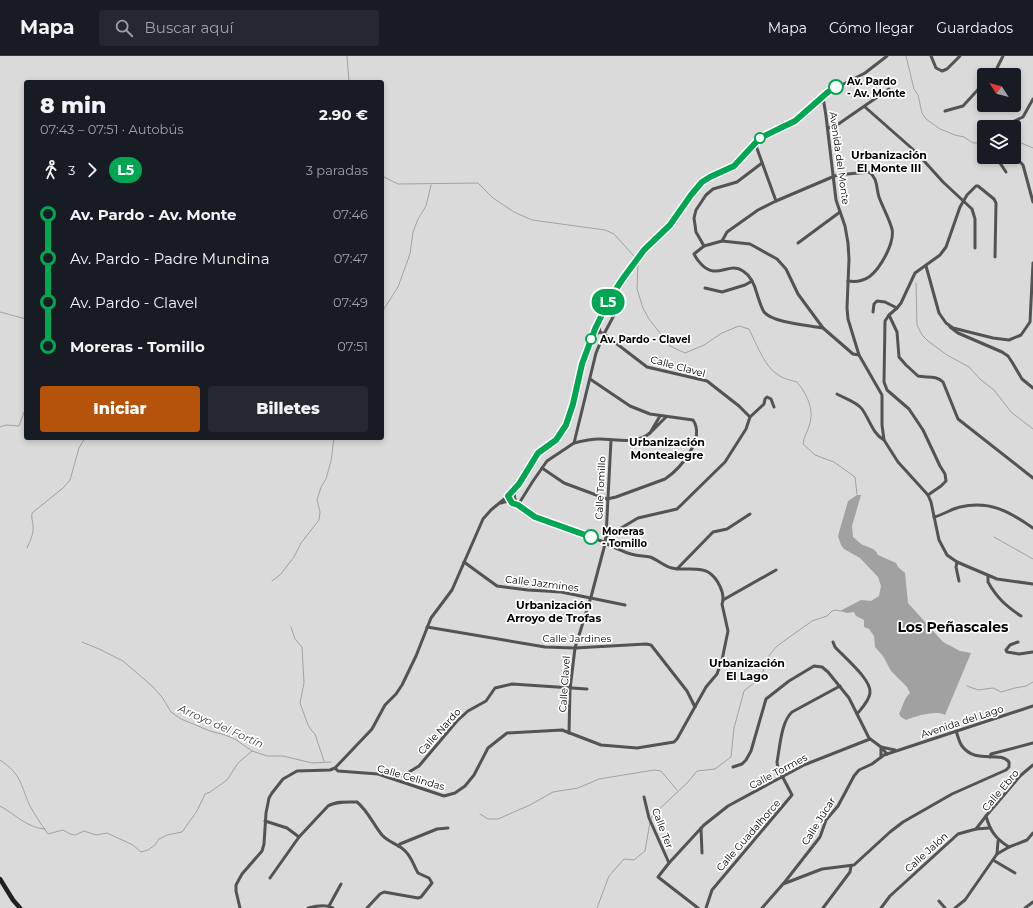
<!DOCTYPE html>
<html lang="es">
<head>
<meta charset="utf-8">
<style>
	:root { --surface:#171b24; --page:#242831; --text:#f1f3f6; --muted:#9ea1a6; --line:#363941; --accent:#b45309 }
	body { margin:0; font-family:Montserrat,sans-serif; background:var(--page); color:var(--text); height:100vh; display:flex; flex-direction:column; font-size:15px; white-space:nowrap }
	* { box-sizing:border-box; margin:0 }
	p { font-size:13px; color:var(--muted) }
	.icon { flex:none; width:22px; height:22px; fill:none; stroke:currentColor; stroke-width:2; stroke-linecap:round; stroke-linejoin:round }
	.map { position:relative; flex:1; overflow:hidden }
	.details { position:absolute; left:24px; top:24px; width:360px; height:360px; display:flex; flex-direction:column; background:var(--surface); border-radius:4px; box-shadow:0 2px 6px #0003 }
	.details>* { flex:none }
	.badge { padding:0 8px; border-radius:13px; font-size:14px; line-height:26px }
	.needle { width:26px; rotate:306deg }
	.tools { position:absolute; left:977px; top:12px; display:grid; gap:8px }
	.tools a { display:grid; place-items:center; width:44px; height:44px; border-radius:4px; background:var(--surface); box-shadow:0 2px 6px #0003; font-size:20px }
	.map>.badge { position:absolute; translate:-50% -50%; box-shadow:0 0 0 2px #fff }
	.legs { display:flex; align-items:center; gap:6px; height:44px; padding:0 16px; font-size:13px }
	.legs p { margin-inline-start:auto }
	.overview { display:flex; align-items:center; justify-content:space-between; height:68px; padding:0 16px }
	h1 { font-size:22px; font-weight:800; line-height:30px }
	.primary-button { display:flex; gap:8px; margin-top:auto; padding:8px 16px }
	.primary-button a { flex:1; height:46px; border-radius:4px; background:var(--accent); color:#fff; font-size:16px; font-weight:800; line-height:46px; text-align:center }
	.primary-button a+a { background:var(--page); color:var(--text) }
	ul { padding:0 16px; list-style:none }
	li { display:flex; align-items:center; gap:14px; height:44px; font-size:15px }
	li i { display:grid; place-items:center; width:6px; height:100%; margin:0 5px; background:currentColor }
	li i::after { content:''; width:10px; height:10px; margin:-5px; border:3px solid; border-radius:50%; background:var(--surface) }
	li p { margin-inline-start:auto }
	li:first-child i { background:linear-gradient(#0000 50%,currentColor 0) }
	li:last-child i { background:linear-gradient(currentColor 50%,#0000 0) }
	header { display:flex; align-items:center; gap:24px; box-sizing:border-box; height:56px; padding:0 20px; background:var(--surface); border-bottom:1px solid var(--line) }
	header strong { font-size:19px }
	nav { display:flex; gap:22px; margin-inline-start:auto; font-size:14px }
	.search { width:280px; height:36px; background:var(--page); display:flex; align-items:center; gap:10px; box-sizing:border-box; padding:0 14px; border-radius:4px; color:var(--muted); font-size:15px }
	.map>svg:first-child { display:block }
</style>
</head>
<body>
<header>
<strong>Mapa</strong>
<div class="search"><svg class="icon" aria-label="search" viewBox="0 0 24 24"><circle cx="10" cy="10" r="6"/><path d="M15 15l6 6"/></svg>Buscar aquí</div>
<nav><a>Mapa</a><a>Cómo llegar</a><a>Guardados</a></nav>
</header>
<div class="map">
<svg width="1033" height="852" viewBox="0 0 1033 852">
	<rect width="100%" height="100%" fill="#fff"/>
	<path fill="#dadada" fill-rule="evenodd" d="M0,0H1033V852H0ZM984,19H1014V49H984ZM26,26H382V382H26ZM984,71H1014V101H984Z"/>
	<path fill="#a1a1a1" d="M857,439H861L852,470L853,481C856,483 859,487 863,489C870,492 875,492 878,499L896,507L898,511L905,517L908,547L943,586L960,595L971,597L945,659C936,654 917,660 906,664L901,661L899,658C903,650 904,642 910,637L907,631L891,615L883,600L875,591L874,580L869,573L864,571V564L856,560L854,556L847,557L840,555L861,544L871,545L879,540L881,530L878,521L860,502L844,493L841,489L838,480L848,445Z"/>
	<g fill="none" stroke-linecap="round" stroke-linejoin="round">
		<g stroke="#a1a1a1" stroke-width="1">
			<path d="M347,0L349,26"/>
			<path d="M906,0L914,33L918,39L922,57L926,63L940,73L955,79L964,81L973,87H984"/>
			<path d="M1014,84L1033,92"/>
			<path d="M382,120L398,128L478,127L493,142L514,156L532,164L605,174L614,178L634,200"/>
			<path d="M638,208L637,233L643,252L649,263L670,290L685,297L704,289L722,277L739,270L749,273C755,285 765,311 777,318C783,323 790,324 797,326C806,337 814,352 810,367C808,375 804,380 803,388L815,399L834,406L855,421L857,438"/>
			<path d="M916,227L917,269L922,279L928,285L947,299L969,311L981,324L994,334L1011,356L1033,373"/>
			<path d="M0,256L26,263"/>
			<path d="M382,256L398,231L410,198L413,176L418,163L426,150L431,129"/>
			<path d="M0,371L6,369L19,370L26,351"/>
			<path d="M994,481L1033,503"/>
			<path d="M27,492C30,485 34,478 33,470C33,465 31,463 32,457L63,432L70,424L79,392L85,382"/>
			<path d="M272,525L280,519L294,501L301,487L319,464L320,456L317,444L321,431L326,423L331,405L334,382"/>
			<path d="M291,571L295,583L302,591L304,627L300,647L308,669L312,675L315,678L324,705"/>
			<path d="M82,586L99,593L123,605L152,630L162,641L171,656L181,663L210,675L225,679L235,683L252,695L267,700H283L312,707L331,706"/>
			<path d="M967,630L978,634L993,632L1001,636L1015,632L1026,630L1033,626"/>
			<path d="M0,704C21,718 20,727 29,748C34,758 41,768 48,778L63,774L70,778L75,779L84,775L96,779L107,777L133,789L141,796L148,794L155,789L159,783L167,779L182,776L197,755L205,738L210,736L227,724L238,707L252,695"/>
			<path d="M0,750C15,758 27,772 45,773"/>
			<path d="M480,758L488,763H498L530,749L553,736L578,732L599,723L654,714L661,715L677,734"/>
			<path d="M651,763L652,760L688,726L697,715L715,713L731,701L734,672L744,635L761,621L768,601L777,590L812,565L827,560L832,555L836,554L841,555"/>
			<path d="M597,852L609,820L624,803L634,804L645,795L650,766"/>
		</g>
		<g stroke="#535353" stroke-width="3">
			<path d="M931,0L936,12L942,15L947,13L960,0"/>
			<path d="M992,19L997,12L1003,0"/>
			<path d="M823,41L826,60L836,144L845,170L848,187L849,203L847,252L848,263L859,299L882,339V369L884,384L898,406L928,439L931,446L939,484L947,499L957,506L997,523L1033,528"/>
			<path d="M865,51L916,96L943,126L972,153L975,163V192"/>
			<path d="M945,55L963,50L984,27"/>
			<path d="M1001,71L1023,61L1033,43"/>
			<path d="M828,72L837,69L889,33"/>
			<path d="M755,87L776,145"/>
			<path d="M1014,100L1023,109L1033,146"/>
			<path d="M996,101L1006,116"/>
			<path d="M722,185L750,188L777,203L786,213L798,238L823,272L853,298L859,299"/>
			<path d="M798,187L840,156"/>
			<path d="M704,190L696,176L694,162L696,154L706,139L713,133L737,126L762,107"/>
			<path d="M926,210L939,257L946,267L953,272L993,282L1009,284L1021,279L1030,266L1033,207"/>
			<path d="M705,232L722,236L745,229L752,225"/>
			<path d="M873,256L874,248L877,245L885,246L897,252"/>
			<path d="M889,259L897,276L899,301L906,309L918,320C927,322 936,319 943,326L958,363L1033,422"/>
			<path d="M950,271L958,277L1002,296L1008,300L1012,306L1022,323L1033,332"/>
			<path d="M823,272C808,269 773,267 764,256C761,251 759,244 757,238C755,230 751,220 743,215C729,205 717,225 701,208C698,205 696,202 694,198L704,190L722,185L727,176L758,154L776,145L837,119L869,116C878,122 876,132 879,141C883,152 889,162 892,173C895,187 880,213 869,221C863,225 855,226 848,225"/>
			<path d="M595,273L604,278L647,311L707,325L739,350L750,361L746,373L725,406L677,453L638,462L606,481L605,486"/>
			<path d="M593,280L600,276L599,271L600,265"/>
			<path d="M837,338C844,342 857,346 862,353C870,364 872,377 884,384"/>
			<path d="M660,360L650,377L666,361"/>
			<path d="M750,361L764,348L765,343L767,341L771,343L774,351"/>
			<path d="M574,387C582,385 591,383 599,383C617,383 636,389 650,377"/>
			<path d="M542,412L564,427L607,443L616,441L665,423C680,413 706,383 693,364L650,358L630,350L590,323"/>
			<path d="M515,434C513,440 515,444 518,449"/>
			<path d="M928,439L941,430L946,425L945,418L940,410L923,374L909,353L887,334L884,326L885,265L889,259L897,252L901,247L915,217L940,199L946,191L960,151L967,139L976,130H978L994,143L996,147L995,201"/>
			<path d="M518,449L533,425L547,405L574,387L596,297L604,278L621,246"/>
			<path d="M934,461C943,459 951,453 960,451C990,444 1010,456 1033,472"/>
			<path d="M606,481L611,384"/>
			<path d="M464,506L497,530L528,534L561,536L625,549"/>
			<path d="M957,506L956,511L959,525"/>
			<path d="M677,513L713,476L727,473L750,458"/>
			<path d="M988,520V526C997,542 1006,550 1021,560"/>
			<path d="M723,544L776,514"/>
			<path d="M427,571L545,591L575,592L646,588L651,589L687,635L695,651"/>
			<path d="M833,586L835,591C844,601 872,624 870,637C869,645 862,652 857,658"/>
			<path d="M1018,586L1010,589L1006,594L1007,596L1019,598L1033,596"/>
			<path d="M569,677L570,633L575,592L591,541L605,488"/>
			<path d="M881,701V691L895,694"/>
			<path d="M990,701L991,698L1033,687"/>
			<path d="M1033,709L1020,720L986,760C990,775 996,783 1009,791L1027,784L1033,777"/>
			<path d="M733,711L742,708L746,704L751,695L766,643L789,625L814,610L822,611L828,616L849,642L869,682L881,691L887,698"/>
			<path d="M335,712L338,715L378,718L444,740L455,737L465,730L474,719L488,692L507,677L562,674L601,689L637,692L674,686L677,683L706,631L717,618L722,604L728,575L722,548C726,538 717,521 708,516C698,510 683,515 672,512C664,510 658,504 650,501C645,500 640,500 635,499C625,497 616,492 607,488H605L604,486L596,483C570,473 545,468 522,451C516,447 508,444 501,447"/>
			<path d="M393,722L404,719L419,710L457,665L468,655L486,645L495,632L512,628L587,633"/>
			<path d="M644,741L649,762L669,807"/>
			<path d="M265,765L287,772L299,781"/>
			<path d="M701,772L702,797"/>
			<path d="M976,773L989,772"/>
			<path d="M998,785L997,798L1009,791"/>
			<path d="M398,790L400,788L437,773L448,772"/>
			<path d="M993,804L1015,817"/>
			<path d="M270,822L299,781L328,750C336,745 348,746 357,746C368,755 373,768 382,779C388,786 396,787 403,793C411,799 413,808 418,817L429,822L432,827L421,841L418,842L384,836L380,838L367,852"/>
			<path d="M784,827L820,781L826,764L838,750L854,720L859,714L872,708L884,699L1033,650"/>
			<path d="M939,845L945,852"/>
			<path d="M329,850L341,828"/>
			<path d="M240,852L236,835V829L242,818L262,795L264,788L266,757L269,742L272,737L283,723L297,715L330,714L335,712L372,673L385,649L396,638L402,629L416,600L431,562L452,534L483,463L491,454L508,440L516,431L538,397L556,384L561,378L570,360L582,309L589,288L595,273L610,242L624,221L644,194L670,169L696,132L702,125L710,121L734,110L760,82L795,65L828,36L865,17L887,0"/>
			<path d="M308,852C316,850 326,848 333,852"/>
			<path d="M698,852L658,821L669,807L704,769L728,750L804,709L870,683"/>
			<path d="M706,852L712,834L792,739L778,712L777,706C780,691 781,666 792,656L840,630"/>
			<path d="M762,852L783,828L822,813L854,809L890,776L903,766L952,738L1006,714L1009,711V706C999,694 976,709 962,690C959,686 958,680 956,675"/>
			<path d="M823,852L850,816L851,810"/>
			<path d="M881,852L890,840L958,778L976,773L986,760"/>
			<path d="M955,852L965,844L997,798"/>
			<path d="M1025,852L1033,846"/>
		</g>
		<path stroke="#202020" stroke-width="4.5" d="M0,823L13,844L20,852"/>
	</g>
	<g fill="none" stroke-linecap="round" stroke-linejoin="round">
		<g stroke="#fff" stroke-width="9">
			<path id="line-1" d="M591,481L535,461L518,449L512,447L508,440L519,428L538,397L556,384L566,369L573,348L582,308L595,273L610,242L624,221L644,194L670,169L691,139L702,126L710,121L734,110L760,82L795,65L828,36L836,31"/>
		</g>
		<use href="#line-1" stroke="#00a651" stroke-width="6"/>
	</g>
	<g fill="#fff" stroke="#00a651" stroke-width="2">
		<circle cx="836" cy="31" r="7"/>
		<circle cx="760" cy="82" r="5"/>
		<circle cx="591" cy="283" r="5"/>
		<circle cx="591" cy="481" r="7"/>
	</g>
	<g text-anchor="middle" stroke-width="3.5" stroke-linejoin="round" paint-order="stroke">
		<g font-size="10" font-weight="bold" fill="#000" stroke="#fff" text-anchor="start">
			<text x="847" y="29">Av. Pardo<tspan x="847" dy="12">- Av. Monte</tspan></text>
			<text x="600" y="287">Av. Pardo - Clavel</text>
			<text x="602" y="479">Moreras<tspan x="602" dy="12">- Tomillo</tspan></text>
		</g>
		<g font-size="10" fill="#000" stroke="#fff">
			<text transform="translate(840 102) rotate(82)" y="4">Avenida del Monte</text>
			<text transform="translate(678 310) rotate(15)" y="4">Calle Clavel</text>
			<text transform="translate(600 432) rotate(-87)" y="4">Calle Tomillo</text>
			<text transform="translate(542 527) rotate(7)" y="4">Calle Jazmines</text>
			<text x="577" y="586">Calle Jardines</text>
			<text transform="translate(564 628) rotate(-86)" y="4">Calle Clavel</text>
			<text transform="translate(962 665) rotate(-18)" y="4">Avenida del Lago</text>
			<text transform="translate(439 675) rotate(-48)" y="4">Calle Nardo</text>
			<text transform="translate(778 715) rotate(-28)" y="4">Calle Tormes</text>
			<text transform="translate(411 721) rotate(16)" y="4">Calle Celindas</text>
			<text transform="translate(1000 734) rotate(-50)" y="4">Calle Ebro</text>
			<text transform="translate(818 765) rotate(-58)" y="4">Calle Júcar</text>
			<text transform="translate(663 772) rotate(69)" y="4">Calle Ter</text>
			<text transform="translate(748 779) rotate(-49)" y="4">Calle Guadalhorce</text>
			<text transform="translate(926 796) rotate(-42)" y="4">Calle Jalón</text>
		</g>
		<g font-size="11" font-weight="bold" fill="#000" stroke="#fff">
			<text x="889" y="103">Urbanización<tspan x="889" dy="13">El Monte III</tspan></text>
			<text x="667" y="390">Urbanización<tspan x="667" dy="13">Montealegre</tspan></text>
			<text x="554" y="553">Urbanización<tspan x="554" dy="13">Arroyo de Trofas</tspan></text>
			<text x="747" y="611">Urbanización<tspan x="747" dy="13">El Lago</tspan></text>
		</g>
		<g font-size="11" font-style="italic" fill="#424242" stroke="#fff">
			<text transform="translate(221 670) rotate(24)" y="4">Arroyo del Fortín</text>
		</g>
		<g font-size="14" font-weight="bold" fill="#000" stroke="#fff">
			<text x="953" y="576">Los Peñascales</text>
		</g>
	</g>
</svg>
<div class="tools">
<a><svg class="needle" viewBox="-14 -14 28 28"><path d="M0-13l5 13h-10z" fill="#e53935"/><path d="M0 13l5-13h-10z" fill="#9ea1a6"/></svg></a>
<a><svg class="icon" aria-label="layers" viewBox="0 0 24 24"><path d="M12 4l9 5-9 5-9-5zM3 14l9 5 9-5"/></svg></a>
</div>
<b class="badge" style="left:608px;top:246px;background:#00a651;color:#fff">L5</b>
<section class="details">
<div class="overview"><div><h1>8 min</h1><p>07:43 – 07:51 · Autobús</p></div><b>2.90 €</b></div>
<div class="legs"><svg class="icon" aria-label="walk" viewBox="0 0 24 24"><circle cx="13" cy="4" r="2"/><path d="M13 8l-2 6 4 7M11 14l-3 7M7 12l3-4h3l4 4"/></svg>3<svg class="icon" aria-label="forward" viewBox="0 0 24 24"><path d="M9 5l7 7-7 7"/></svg><b class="badge" style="background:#00a651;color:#fff">L5</b><p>3 paradas</p></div>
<ul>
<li><i style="color:#00a651"></i><b>Av. Pardo - Av. Monte</b><p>07:46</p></li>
<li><i style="color:#00a651"></i><span>Av. Pardo - Padre Mundina</span><p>07:47</p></li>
<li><i style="color:#00a651"></i><span>Av. Pardo - Clavel</span><p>07:49</p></li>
<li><i style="color:#00a651"></i><b>Moreras - Tomillo</b><p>07:51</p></li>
</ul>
<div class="primary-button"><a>Iniciar</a><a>Billetes</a></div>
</section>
</div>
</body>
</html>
